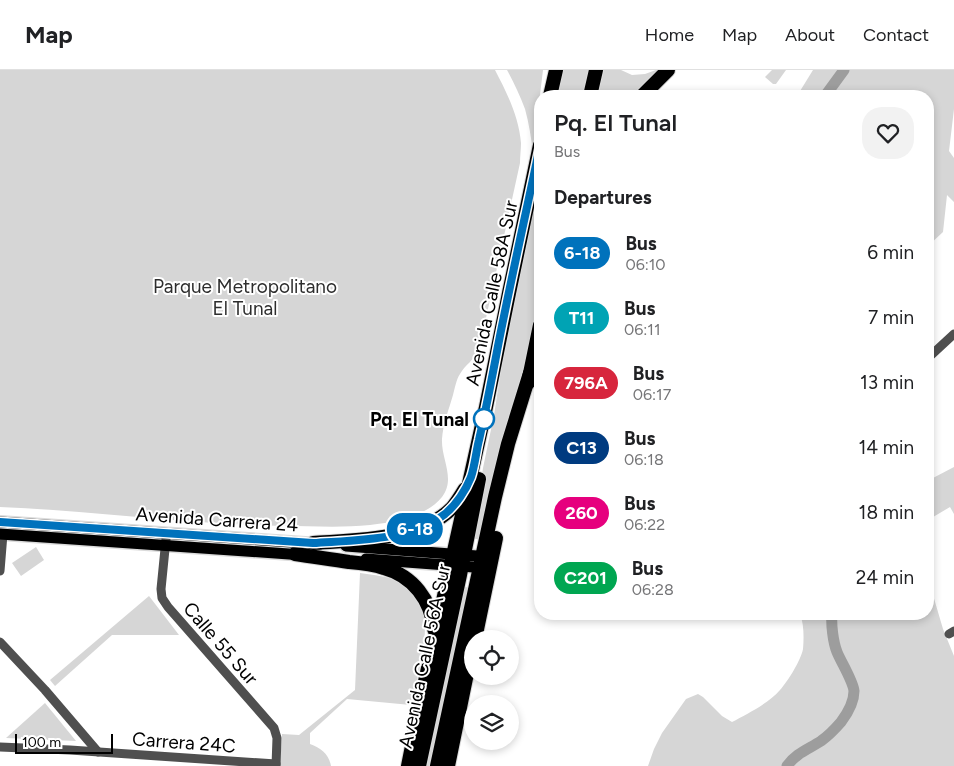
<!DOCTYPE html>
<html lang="en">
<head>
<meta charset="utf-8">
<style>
	:root { --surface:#fff; --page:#f2f2f2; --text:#202124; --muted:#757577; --line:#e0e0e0 }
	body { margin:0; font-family:Figtree,sans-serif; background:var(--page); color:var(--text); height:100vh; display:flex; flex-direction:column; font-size:19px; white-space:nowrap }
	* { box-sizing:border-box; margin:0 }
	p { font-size:16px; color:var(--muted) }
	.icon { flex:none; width:28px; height:28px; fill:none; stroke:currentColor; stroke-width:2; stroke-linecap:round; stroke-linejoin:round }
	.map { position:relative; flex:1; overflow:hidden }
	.panel { position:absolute; left:534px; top:20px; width:400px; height:530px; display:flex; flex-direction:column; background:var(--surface); border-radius:20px; box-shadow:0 2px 8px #0003 }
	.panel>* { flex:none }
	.badge { padding:0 10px; border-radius:16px; font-size:18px; line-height:32px }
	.tools { position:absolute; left:464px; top:560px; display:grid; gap:10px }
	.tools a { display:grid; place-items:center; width:55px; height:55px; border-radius:50%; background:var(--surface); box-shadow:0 2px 8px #0003; font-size:25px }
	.scale { position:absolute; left:15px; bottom:12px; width:98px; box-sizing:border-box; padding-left:5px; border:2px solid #000; border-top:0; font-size:14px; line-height:18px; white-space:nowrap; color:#000; -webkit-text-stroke:4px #fff; paint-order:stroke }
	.map>.badge { position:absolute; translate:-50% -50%; box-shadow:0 0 0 2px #fff }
	h2 { padding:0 20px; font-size:19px; line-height:45px }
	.round { display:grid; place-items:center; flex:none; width:52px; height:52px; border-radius:20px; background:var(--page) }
	.summary { display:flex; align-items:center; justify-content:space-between; height:85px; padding:0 20px }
	h1 { font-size:24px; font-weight:600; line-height:38px }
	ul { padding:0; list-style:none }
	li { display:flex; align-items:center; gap:15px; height:65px; padding:0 20px }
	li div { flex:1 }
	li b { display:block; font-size:19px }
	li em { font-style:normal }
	li .badge { min-width:55px; font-weight:700; text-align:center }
	header { display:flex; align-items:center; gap:30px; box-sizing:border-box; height:70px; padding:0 25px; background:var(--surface); border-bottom:1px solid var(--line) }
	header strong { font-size:24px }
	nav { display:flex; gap:28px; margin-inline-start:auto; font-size:18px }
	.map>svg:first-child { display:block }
</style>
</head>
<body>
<header>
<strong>Map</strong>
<nav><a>Home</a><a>Map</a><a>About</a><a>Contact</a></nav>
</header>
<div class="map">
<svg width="954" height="696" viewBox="0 0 954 696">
	<rect width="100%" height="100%" fill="#fff"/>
	<g fill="#d6d6d6">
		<path d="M0,0H495C507,23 519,47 521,73C521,79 520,86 520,93L479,280C474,290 465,295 460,304C456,310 455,318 453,325C449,339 443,354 442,369C441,389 456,409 442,427C426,447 394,452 370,455C341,458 311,456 283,456C188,454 94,441 0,437Z"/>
		<path d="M507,0H543L533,82C531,68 529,53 525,39C520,26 514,13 507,0Z"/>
		<path d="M562,0H591L585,26H557Z"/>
		<path d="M604,0H621L632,5L645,4L656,0H664L637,26H597Z"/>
		<path d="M772,0H786L776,14H773L765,7Z"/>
		<path d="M813,0H954V39L949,81L954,88V132L947,125L943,162L928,176V26H797Z"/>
		<path d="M538,114L540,118V228L525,297L481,470L472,468L483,398L494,345L513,222Z"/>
		<path d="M954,397V444L950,437L928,450V399L933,408Z"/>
		<path d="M431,457L429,477L362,473Z"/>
		<path d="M36,477L44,490L21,506L12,493Z"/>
		<path d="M360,503C373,505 390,506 401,513C411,520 420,532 423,544C430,564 416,613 411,635L347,629L310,663V674C321,678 329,684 331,696H280L282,664L299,665L355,620Z"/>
		<path d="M928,508L943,559L954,586V696H648L654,679L662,663L686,629L698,624L703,627L722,646L732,652C747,644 769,633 780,620C788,611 801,590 803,579C804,568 804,554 800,544H928Z"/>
		<path d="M462,516L469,518L434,696H423Z"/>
		<path d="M149,526L179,565H112L55,616L50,610Z"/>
		<path d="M45,633L76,671L6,668Z"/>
	</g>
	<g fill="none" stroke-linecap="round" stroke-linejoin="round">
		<g stroke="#9d9d9d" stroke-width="11">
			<path d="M825,26L844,0"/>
			<path d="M787,696C796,683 809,679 821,671C828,666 835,659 841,652C847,644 854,632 854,621C853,611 841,592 837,582C833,572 831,554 832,544"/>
		</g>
		<g stroke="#dbdbdb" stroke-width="14">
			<g id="major">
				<path d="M0,452L320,474"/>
				<path d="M0,464L303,485"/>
				<path d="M346,476L490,487"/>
				<path d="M366,489L487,498"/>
			</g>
		</g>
		<g stroke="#dbdbdb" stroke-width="16">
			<g id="highway">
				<path d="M550,26L556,0"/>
				<path d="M590,26L596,0"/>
				<path d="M642,26L668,0"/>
				<path d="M528,313L540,255"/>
				<path d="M313,473C356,470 419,471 452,438C457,432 461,425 465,419"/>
				<path d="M295,484C313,487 331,489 349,492C361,493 372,494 384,498C413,506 431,530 434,559"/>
				<path d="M475,569L496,468"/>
				<path d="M408,696L424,616L486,337L509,223L540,75"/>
				<path d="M419,696L460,505L479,409"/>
				<path d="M437,696L495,427L508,374L530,303"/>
				<path d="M448,696L472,579"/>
			</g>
		</g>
		<g stroke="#4f4f4f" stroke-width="9">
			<path d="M928,288L954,264"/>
			<path d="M166,469L161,519L162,528L168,537L274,658L277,668L276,696"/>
			<path d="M0,501L3,464"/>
			<path d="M949,564L954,561"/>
			<path d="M0,572L45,620L98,682"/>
			<path d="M0,677L70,680L276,694"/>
		</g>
		<use href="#major" stroke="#000" stroke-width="11"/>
		<use href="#highway" stroke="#000" stroke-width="14"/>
	</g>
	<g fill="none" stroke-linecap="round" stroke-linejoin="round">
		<g stroke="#fff" stroke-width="11">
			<path id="line" d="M0,452L313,473C355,470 410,471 445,444C456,435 466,420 471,407C475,395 476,382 479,370C486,339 492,308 498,276C511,209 526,143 540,76"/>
		</g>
		<use href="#line" stroke="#0072bc" stroke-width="8"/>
	</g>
	<circle fill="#fff" stroke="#0072bc" stroke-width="2.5" cx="484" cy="349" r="10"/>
	<g text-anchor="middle" stroke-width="4" stroke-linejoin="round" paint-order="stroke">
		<g font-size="19" fill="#2d2d2d" stroke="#fff">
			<text x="245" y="223">Parque Metropolitano<tspan x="245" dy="22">El Tunal</tspan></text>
		</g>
		<g font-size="19" fill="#000" stroke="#fff">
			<text transform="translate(491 223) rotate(-78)" y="7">Avenida Calle 58A Sur</text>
			<text transform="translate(217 449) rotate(4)" y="7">Avenida Carrera 24</text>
			<text transform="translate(221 573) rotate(49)" y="7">Calle 55 Sur</text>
			<text transform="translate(424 586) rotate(-78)" y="7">Avenida Calle 56A Sur</text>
			<text transform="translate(184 672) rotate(4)" y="7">Carrera 24C</text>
		</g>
		<g font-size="19" font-weight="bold" fill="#000" stroke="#fff" text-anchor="end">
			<text x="469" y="356">Pq. El Tunal</text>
		</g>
	</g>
</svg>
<div class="tools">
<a><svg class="icon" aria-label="locate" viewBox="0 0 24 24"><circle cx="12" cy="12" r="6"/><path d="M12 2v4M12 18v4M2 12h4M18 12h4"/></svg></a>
<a><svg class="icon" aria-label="layers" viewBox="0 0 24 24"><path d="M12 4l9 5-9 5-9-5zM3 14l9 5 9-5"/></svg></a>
</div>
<div class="scale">100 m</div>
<b class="badge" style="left:415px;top:459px;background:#0072bc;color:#fff">6-18</b>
<section class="panel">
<div class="summary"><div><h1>Pq. El Tunal</h1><p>Bus</p></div><a class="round"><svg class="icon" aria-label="heart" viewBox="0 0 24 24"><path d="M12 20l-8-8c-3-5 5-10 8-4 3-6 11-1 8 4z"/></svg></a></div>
<h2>Departures</h2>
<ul>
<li><span class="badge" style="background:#0072bc;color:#fff">6-18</span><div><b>Bus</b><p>06:10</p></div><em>6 min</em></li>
<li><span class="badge" style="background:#00a3b4;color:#fff">T11</span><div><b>Bus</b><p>06:11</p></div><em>7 min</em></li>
<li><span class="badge" style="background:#d7263d;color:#fff">796A</span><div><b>Bus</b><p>06:17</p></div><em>13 min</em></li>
<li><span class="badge" style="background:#003b80;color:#fff">C13</span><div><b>Bus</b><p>06:18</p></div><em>14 min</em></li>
<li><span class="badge" style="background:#e6007e;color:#fff">260</span><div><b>Bus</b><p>06:22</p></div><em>18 min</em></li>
<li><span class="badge" style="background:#00a651;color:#fff">C201</span><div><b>Bus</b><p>06:28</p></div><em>24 min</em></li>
</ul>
</section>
</div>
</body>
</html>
